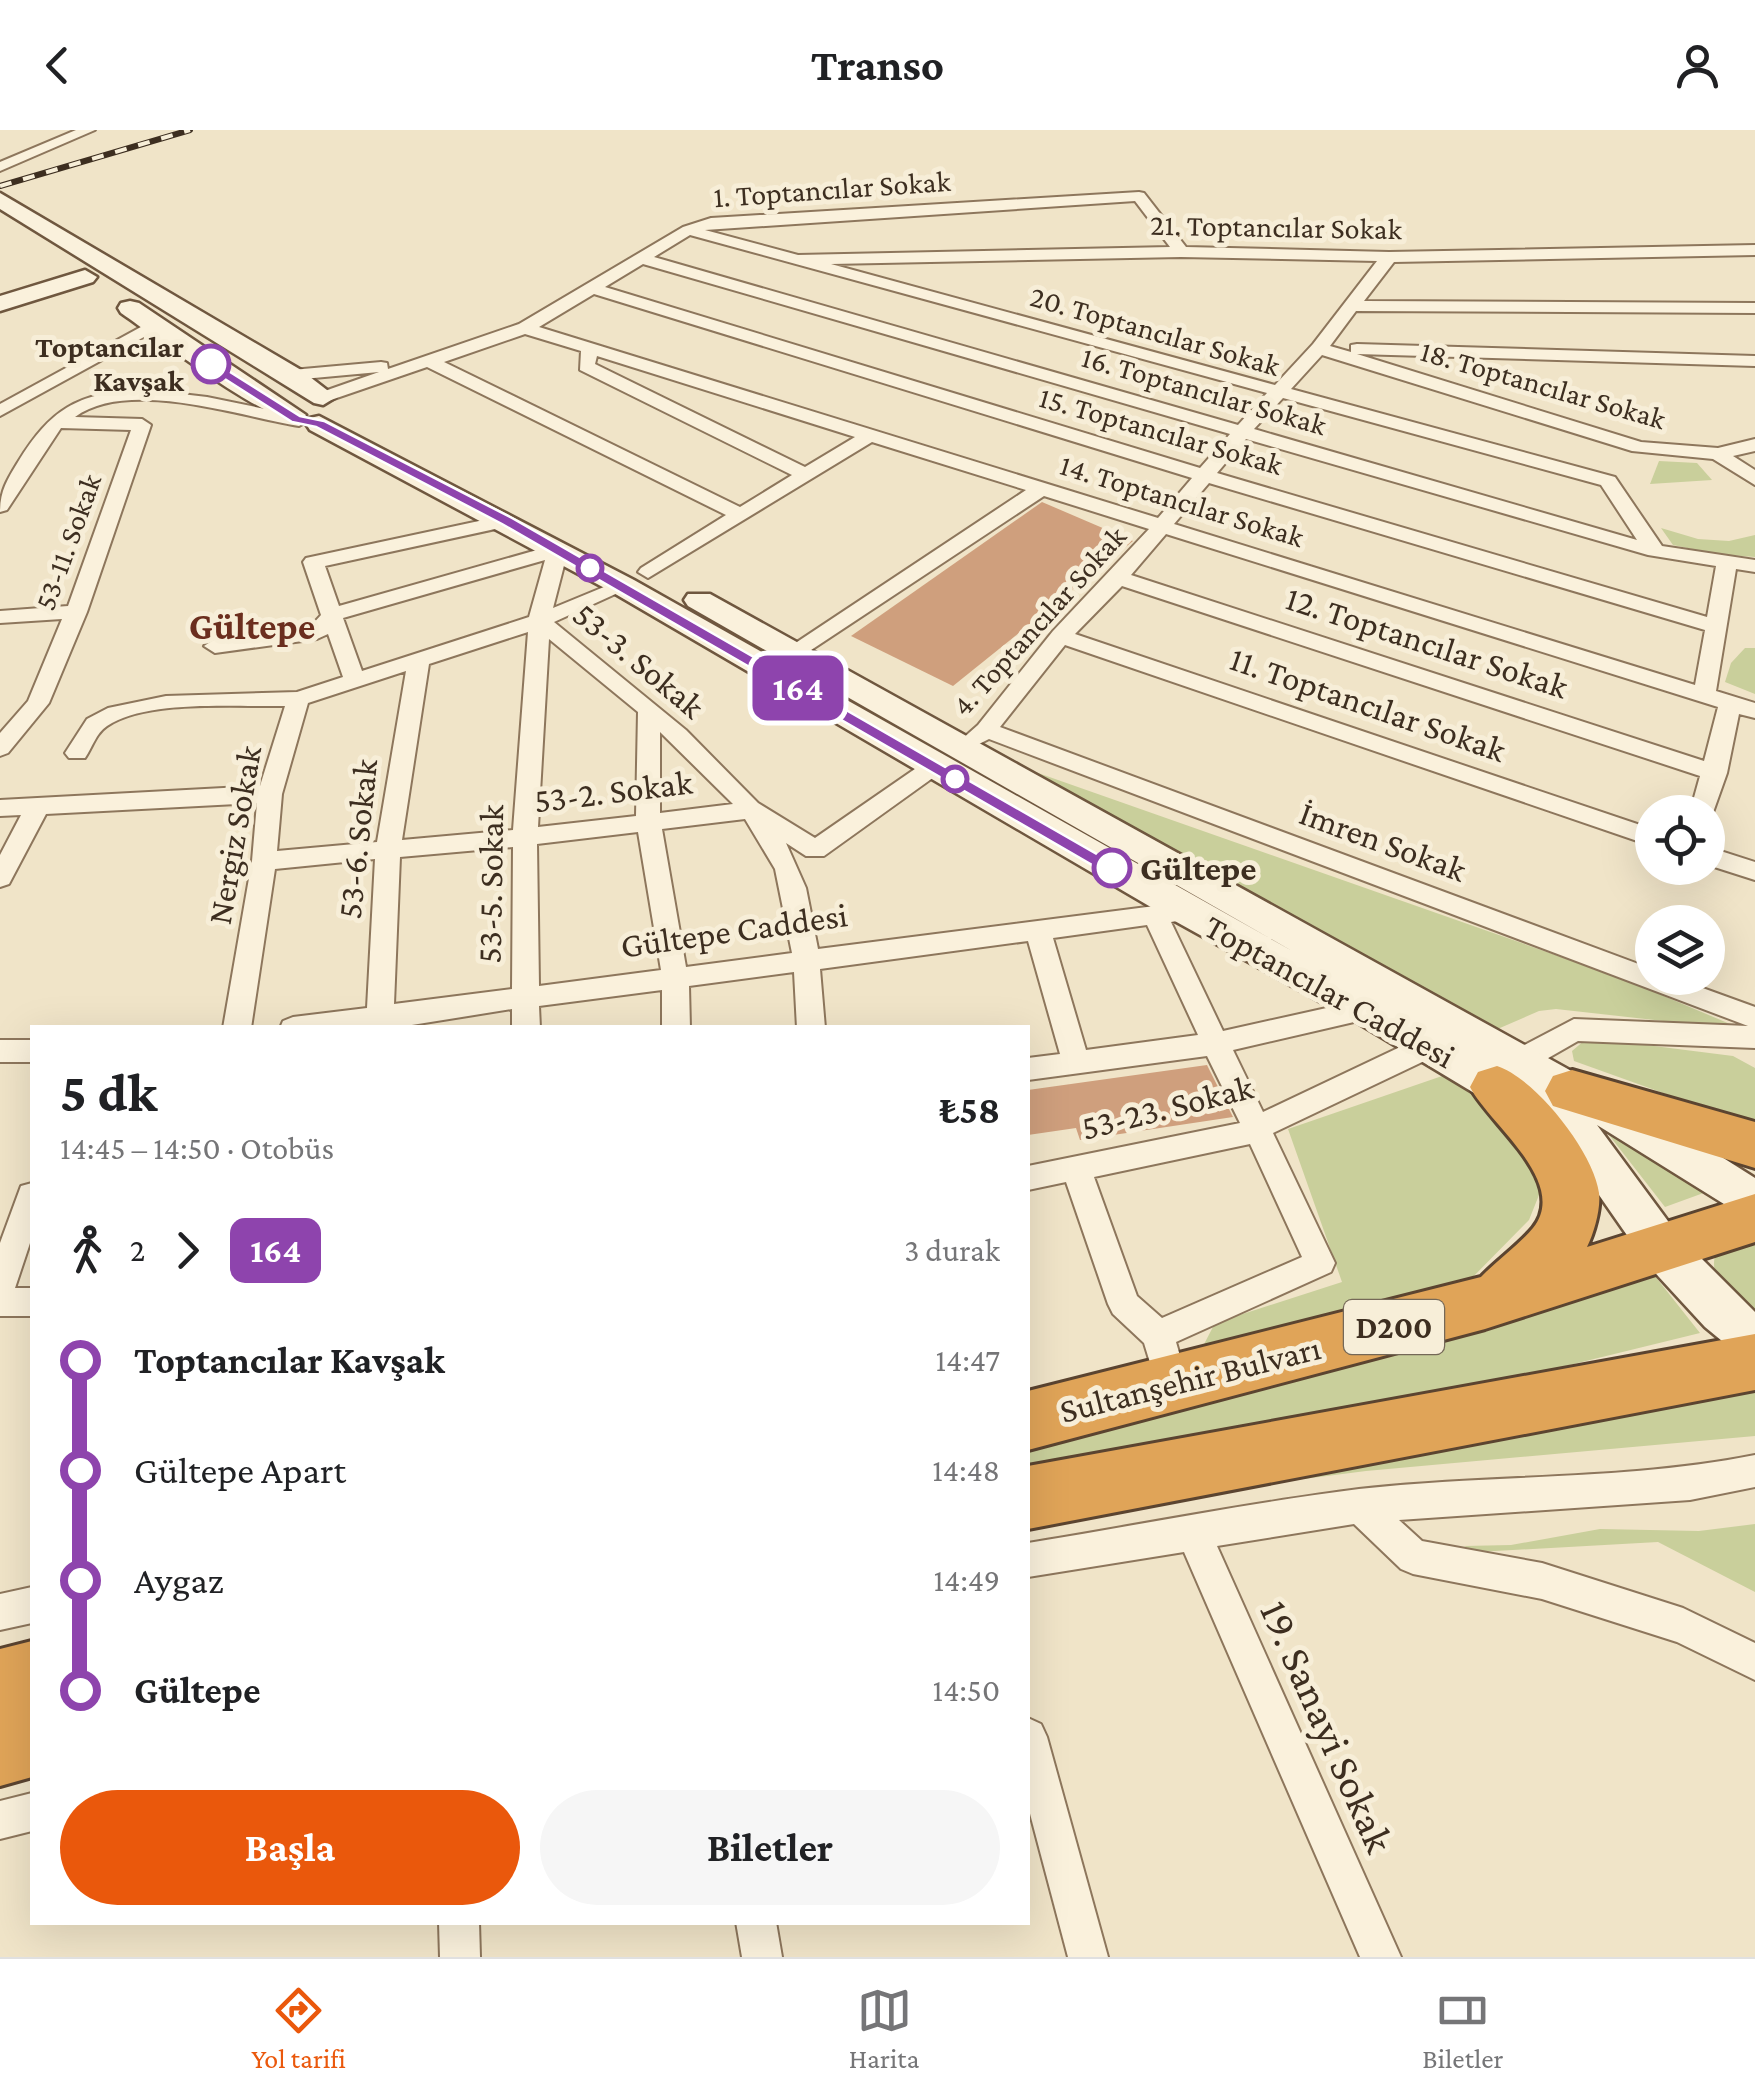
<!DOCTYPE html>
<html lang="tr">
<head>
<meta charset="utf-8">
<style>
	:root { --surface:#fff; --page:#f6f6f6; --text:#202124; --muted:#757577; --line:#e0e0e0; --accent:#ea580c }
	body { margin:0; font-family:"Crimson Pro",serif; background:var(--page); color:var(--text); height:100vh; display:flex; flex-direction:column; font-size:38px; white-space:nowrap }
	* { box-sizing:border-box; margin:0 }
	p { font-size:32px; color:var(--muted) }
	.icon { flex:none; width:55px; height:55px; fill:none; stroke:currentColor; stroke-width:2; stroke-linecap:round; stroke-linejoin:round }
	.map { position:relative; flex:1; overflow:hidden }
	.panel { position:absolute; left:30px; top:895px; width:1000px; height:900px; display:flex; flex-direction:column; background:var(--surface); border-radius:0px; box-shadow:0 10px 40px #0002 }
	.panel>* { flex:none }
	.badge { padding:0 20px; border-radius:15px; font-size:35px; line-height:65px }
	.fabs { position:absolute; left:1635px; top:665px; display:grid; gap:20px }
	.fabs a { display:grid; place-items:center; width:90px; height:90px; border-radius:50%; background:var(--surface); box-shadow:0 10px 40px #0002; font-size:50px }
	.map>.badge { position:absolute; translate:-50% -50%; box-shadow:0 0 0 5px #fff }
	.legs { display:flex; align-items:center; gap:15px; height:110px; padding:0 30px; font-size:32px }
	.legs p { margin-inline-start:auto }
	.summary { display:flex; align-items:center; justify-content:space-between; height:170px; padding:0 30px }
	h1 { font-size:55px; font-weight:700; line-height:75px }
	.cta { display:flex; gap:20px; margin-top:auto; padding:20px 30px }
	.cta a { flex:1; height:115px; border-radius:60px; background:var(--accent); color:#fff; font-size:40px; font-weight:700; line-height:115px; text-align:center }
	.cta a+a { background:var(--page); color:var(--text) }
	ul { padding:0 30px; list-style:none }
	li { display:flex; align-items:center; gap:35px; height:110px; font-size:38px }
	li i { display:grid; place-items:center; width:15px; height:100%; margin:0 12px; background:currentColor }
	li i::after { content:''; width:25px; height:25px; margin:-12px; border:8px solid; border-radius:50%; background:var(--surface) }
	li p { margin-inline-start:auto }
	li:first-child i { background:linear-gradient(#0000 50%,currentColor 0) }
	li:last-child i { background:linear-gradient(currentColor 50%,#0000 0) }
	header { display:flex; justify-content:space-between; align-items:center; height:130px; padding:0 30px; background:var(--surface); font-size:45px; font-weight:700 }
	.dock { display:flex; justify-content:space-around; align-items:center; height:140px; border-top:2px solid var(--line); background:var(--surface); font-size:28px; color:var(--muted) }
	.dock a { display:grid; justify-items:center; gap:5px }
	.dock .on { color:var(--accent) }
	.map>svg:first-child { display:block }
</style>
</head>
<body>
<header><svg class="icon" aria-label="back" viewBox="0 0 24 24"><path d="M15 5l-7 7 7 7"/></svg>Transo<svg class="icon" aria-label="person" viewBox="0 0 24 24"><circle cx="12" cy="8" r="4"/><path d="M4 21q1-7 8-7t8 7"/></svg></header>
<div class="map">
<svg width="1755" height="1827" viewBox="0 0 1755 1827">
	<rect width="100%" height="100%" fill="#f0e4c8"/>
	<g fill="#c9cf9b">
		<path d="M1659,331L1697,333L1712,350L1650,354Z"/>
		<path d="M1661,398L1698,409L1729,411L1755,405V427L1716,424L1673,415Z"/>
		<path d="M1745,518H1755V564L1725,552L1731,533Z"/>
		<path d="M1004,631L1621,848L1730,894L1717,897L1556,879L1539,881L1493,901Z"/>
		<path d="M1636,908L1646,915L1733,926L1755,938V990L1716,982L1574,931L1572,921L1585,910Z"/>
		<path d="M1445,945L1468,959L1545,1050L1529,1090L1467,1153L1200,1222L1215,1193L1342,1152L1288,999Z"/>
		<path d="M1558,968L1720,1057L1665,1077L1609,1005Z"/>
		<path d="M1749,1111L1755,1113V1179C1731,1169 1705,1148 1717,1120Z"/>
		<path d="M1647,1136L1700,1203L1541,1242L1028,1346V1321L1298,1247Z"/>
		<path d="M1755,1240V1306L1366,1341L1218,1360L1028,1400V1387Z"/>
		<path d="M1755,1394V1462L1658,1412L1477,1422L1464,1416L1511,1415L1600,1399L1699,1401Z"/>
	</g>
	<g fill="#cf9f7d">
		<path d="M1042,372L1133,411L953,556L851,506Z"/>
		<path d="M1207,935L1233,987L1080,1010L1076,998L1028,1005V960Z"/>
	</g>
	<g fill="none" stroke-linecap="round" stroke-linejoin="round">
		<g stroke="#8d765c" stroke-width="4">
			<g id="street">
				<path d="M76,0H95L0,41V32Z"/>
				<path d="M1139,62L1144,63L1186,117L1389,122L1755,115V125L1394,132L1364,171L1755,173V183L1356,181L1330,216L1351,222V215L1357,214L1755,226V236L1357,224L1641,312L1718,318L1755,309V321L1733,326L1755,340V355L1713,329L1632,321L1322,225L1291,259L1615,347L1662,416L1755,430V442L1736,439L1716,561L1755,573V588L1739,584L1727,643L1711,688L1708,689V682H1690L1700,646L1122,456L1075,504L1652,699V716L1065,515L1000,597L1652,839V848H1675L1755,877V918L1578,911L1529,939L1519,942L1509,939L1505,931L1509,923L1574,889L1748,896L989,609L973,617L965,615L961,610L978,595L1053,501L1149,399L1044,366L796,530L788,528L785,523L788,518L1026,360L872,312L648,448L638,442L641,438L726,385L427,237L325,272L319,271V263L379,242L292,250L283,245L292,240L381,232L387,233L388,239L519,194L683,97L711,88ZM1135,71L1170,117L798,125L705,100ZM690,105L1267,263L1238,295L654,127ZM1181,127L1377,131L1313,214L1275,255L831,134ZM643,134L1230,304L1200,338L605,157ZM594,164L1192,348L1158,388L539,197ZM525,204L581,221L580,240L792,345L740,377L444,232ZM597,226L855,307L805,337L595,234ZM1283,268L1601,355L1637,410L1254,299ZM1246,309L1648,425L1716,436L1707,487L1217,343ZM1209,353L1705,500L1695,555L1174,394ZM1166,404L1718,577L1704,631L1131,445Z"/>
				<path d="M150,192L164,196L0,286V274Z"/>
				<path d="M139,259L207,267L299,286L308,291L299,296C238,286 128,248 75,287L142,289L151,295L87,482L49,573L8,623L0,626V603L28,571L62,489L0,493V481L68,476L131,300L61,298L7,380L0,382C0,361 7,350 18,332C51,279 76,264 139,259Z"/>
				<path d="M507,385L517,391L514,395L325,436L339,476L551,416H565L568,420L553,478L616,452L623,450L633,456L554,492L686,600L758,673L815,708L925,632H941L945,637L941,642L824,726H806L786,713L806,758L818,819L1186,772L1195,774L1199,781L1195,788L1171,792L1223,901L1367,869L1377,872L1380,879L1377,886L1367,889L1233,920L1263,982L1419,908L1429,905L1439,908L1443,916L1439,924L1273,1003L1335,1133L1331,1142L1176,1212L1188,1254L1184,1265L1172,1269L1160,1265L1144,1213L1113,1184L1108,1174L1066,1052L1028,1060V1036L1240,993L1207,926L1028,950V928L1060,924L1028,811L820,839L825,898H797L794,842L689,856L690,898H662V860L539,876L540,898H512V879L393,898H280L283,891L293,887L367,878L375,729L275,739L251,898H223L252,731L257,673L46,684L9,754L0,757V725L21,685L0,686V670L260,656L285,576C238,577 146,569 107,596C96,603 92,618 85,628H69L65,623L87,589L108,578L166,566L297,562L343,547L328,504L317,509L215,523L204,516L215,509L310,497L321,485L303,432L306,428ZM545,430L529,487L362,541L343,488ZM528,502L513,700L402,710L429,534ZM549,509L638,582L636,686L538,697ZM406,541L377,712L277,721L282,664L308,573ZM660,602L733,674L660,683ZM745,689L775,739L792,823L686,837L662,699ZM638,702L661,840L539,856L537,714ZM513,717L512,859L394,874L400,727ZM1147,795L1198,905L1086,920L1053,808ZM1250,1014L1302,1127L1162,1188L1137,1166L1094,1047Z"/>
				<path d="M1708,717L1755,732V750L1708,735Z"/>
				<rect x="0" y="910" width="32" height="22"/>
				<path d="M32,1053V1107L15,1158H32V1186H0V1113L21,1056Z"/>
				<path d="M1755,1325V1357L1690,1370L1399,1390L1422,1411L1542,1433L1683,1478L1755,1513V1550L1677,1512L1542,1469L1413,1444L1401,1439L1354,1394L1217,1416L1401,1827H1360L1184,1422L1028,1447V1413C1139,1395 1248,1373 1359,1359C1491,1344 1625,1351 1755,1325Z"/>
				<path d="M32,1457V1493L0,1500V1464Z"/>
				<path d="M1028,1588L1041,1594L1047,1607L1108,1827H1068L1028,1676Z"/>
				<path d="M32,1663V1701L0,1709V1671Z"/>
				<path d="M439,1792H479L480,1827H440Z"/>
				<path d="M736,1792H776L782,1827H742Z"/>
			</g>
		</g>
		<g stroke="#6f573f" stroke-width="5">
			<g id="secondary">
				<path d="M0,63L301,240L336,267L323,275L314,273L0,79Z"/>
				<path d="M85,140L97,147L93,152L0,181V166Z"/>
				<path d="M130,171L139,173L306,285L302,291C272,298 152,204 121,183L118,178L121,173Z"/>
				<path d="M319,286L634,450L1294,822L688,476L684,470L688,464H710L1687,1005L1755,1048V1089L1740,1084L1597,995L1679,1106L1755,1182V1231L1739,1225L1705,1197L1647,1134L1567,1019L1353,890L1173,790L612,462L310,300L306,294L310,288Z"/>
			</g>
		</g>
		<g stroke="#5b4430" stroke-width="6">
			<g id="highway">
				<path d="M1497,936C1535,948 1594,1022 1599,1063C1601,1078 1594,1103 1587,1117L1755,1064V1112L1485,1199L1028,1320V1261L1481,1147C1497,1130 1518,1116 1533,1098C1570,1052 1489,994 1470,957L1478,942Z"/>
				<path d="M1572,940L1755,992V1038L1553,976L1545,961L1553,946Z"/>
				<path d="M1755,1204V1260L1028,1399V1336Z"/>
				<path d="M32,1511V1647L0,1656V1519Z"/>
			</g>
		</g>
		<use href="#street" fill="#faf1dc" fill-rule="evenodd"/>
		<use href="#secondary" fill="#faf1dc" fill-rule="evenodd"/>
		<use href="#highway" fill="#e0a458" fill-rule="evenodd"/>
		<g stroke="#3d2e20" stroke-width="6">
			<path id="rail" d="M0,56L190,0"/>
		</g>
		<use href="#rail" stroke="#f7eed8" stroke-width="4" stroke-dasharray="12" stroke-linecap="butt"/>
	</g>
	<path fill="#8e44ad" stroke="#fff" stroke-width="2.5" d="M211,230L300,286L324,291L512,388L1121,738L1112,745L1106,743L502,394L316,297L292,292L206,237Z"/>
	<g fill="#fff" stroke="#8e44ad" stroke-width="5">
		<circle cx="211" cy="234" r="18"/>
		<circle cx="590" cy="438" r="12"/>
		<circle cx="955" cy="649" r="12"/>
		<circle cx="1112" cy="738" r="18"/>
	</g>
	<g text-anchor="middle" stroke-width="10" stroke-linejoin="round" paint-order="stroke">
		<g font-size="30" fill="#3d2e20" stroke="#f7eed8">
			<text transform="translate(832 59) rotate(-4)" y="10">1. Toptancılar Sokak</text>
			<text transform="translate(1276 97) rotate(1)" y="10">21. Toptancılar Sokak</text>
			<text transform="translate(1155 201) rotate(16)" y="10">20. Toptancılar Sokak</text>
			<text transform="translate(1543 255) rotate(16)" y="10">18. Toptancılar Sokak</text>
			<text transform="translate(1204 261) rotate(16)" y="10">16. Toptancılar Sokak</text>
			<text transform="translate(1161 301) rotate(16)" y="10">15. Toptancılar Sokak</text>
			<text transform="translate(1182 371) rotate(17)" y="10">14. Toptancılar Sokak</text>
			<text transform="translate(68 412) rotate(-70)" y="10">53-11. Sokak</text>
			<text transform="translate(1039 491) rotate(-48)" y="10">4. Toptancılar Sokak</text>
		</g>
		<g font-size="30" font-weight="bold" fill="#3d2e20" stroke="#f7eed8" text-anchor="end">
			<text x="184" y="227">Toptancılar<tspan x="184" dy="34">Kavşak</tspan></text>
		</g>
		<rect fill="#f7eed8" stroke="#756857" stroke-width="2.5" x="1344" y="1170" width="100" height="54" rx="8"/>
		<g font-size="32" font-weight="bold" fill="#3d2e20">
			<text x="1394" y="1208">D200</text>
		</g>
		<g font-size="35" fill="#3d2e20" stroke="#f7eed8">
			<text transform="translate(1427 512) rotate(18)" y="12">12. Toptancılar Sokak</text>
			<text transform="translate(639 530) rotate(40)" y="12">53-3. Sokak</text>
			<text transform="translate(1368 574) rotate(19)" y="12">11. Toptancılar Sokak</text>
			<text transform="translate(613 661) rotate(-7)" y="12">53-2. Sokak</text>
			<text transform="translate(234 705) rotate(-80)" y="12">Nergiz Sokak</text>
			<text transform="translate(357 709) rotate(-84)" y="12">53-6. Sokak</text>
			<text transform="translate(1383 711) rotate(20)" y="12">İmren Sokak</text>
			<text transform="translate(490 754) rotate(-89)" y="12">53-5. Sokak</text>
			<text transform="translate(734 800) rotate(-8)" y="12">Gültepe Caddesi</text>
			<text transform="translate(1330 861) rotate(29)" y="12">Toptancılar Caddesi</text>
			<text transform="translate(1167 977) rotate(-14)" y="12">53-23. Sokak</text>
			<text transform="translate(1190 1249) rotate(-14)" y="12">Sultanşehir Bulvarı</text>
		</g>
		<g font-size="35" font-weight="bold" fill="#3d2e20" stroke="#f7eed8" text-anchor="start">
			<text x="1140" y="750">Gültepe</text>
		</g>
		<g font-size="38" font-weight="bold" fill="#6b2e1e" stroke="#f7eed8">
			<text x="252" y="509">Gültepe</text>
		</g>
		<g font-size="42" fill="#3d2e20" stroke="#f7eed8">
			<text transform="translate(1328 1596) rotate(66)" y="15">19. Sanayi Sokak</text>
		</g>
	</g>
</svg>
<div class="fabs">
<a><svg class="icon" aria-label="locate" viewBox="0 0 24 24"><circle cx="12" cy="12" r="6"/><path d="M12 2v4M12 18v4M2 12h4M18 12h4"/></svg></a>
<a><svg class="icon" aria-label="layers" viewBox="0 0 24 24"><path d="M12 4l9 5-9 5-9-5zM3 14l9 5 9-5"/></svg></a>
</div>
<b class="badge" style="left:798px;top:558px;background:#8e44ad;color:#fff">164</b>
<section class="panel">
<div class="summary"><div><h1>5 dk</h1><p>14:45 – 14:50 · Otobüs</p></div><b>₺58</b></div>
<div class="legs"><svg class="icon" aria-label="walk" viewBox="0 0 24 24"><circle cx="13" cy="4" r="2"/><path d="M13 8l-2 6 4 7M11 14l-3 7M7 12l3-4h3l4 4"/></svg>2<svg class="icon" aria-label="forward" viewBox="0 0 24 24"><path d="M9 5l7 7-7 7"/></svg><b class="badge" style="background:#8e44ad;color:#fff">164</b><p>3 durak</p></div>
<ul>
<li><i style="color:#8e44ad"></i><b>Toptancılar Kavşak</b><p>14:47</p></li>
<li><i style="color:#8e44ad"></i><span>Gültepe Apart</span><p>14:48</p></li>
<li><i style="color:#8e44ad"></i><span>Aygaz</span><p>14:49</p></li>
<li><i style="color:#8e44ad"></i><b>Gültepe</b><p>14:50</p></li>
</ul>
<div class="cta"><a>Başla</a><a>Biletler</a></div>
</section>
</div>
<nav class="dock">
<a class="on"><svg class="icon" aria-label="directions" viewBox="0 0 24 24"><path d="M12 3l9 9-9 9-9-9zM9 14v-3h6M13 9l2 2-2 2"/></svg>Yol tarifi</a>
<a><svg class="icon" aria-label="map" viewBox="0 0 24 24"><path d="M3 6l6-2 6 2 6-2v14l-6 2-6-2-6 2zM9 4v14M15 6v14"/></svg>Harita</a>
<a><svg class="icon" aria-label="tickets" viewBox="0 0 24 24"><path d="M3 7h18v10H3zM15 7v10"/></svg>Biletler</a>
</nav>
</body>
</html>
